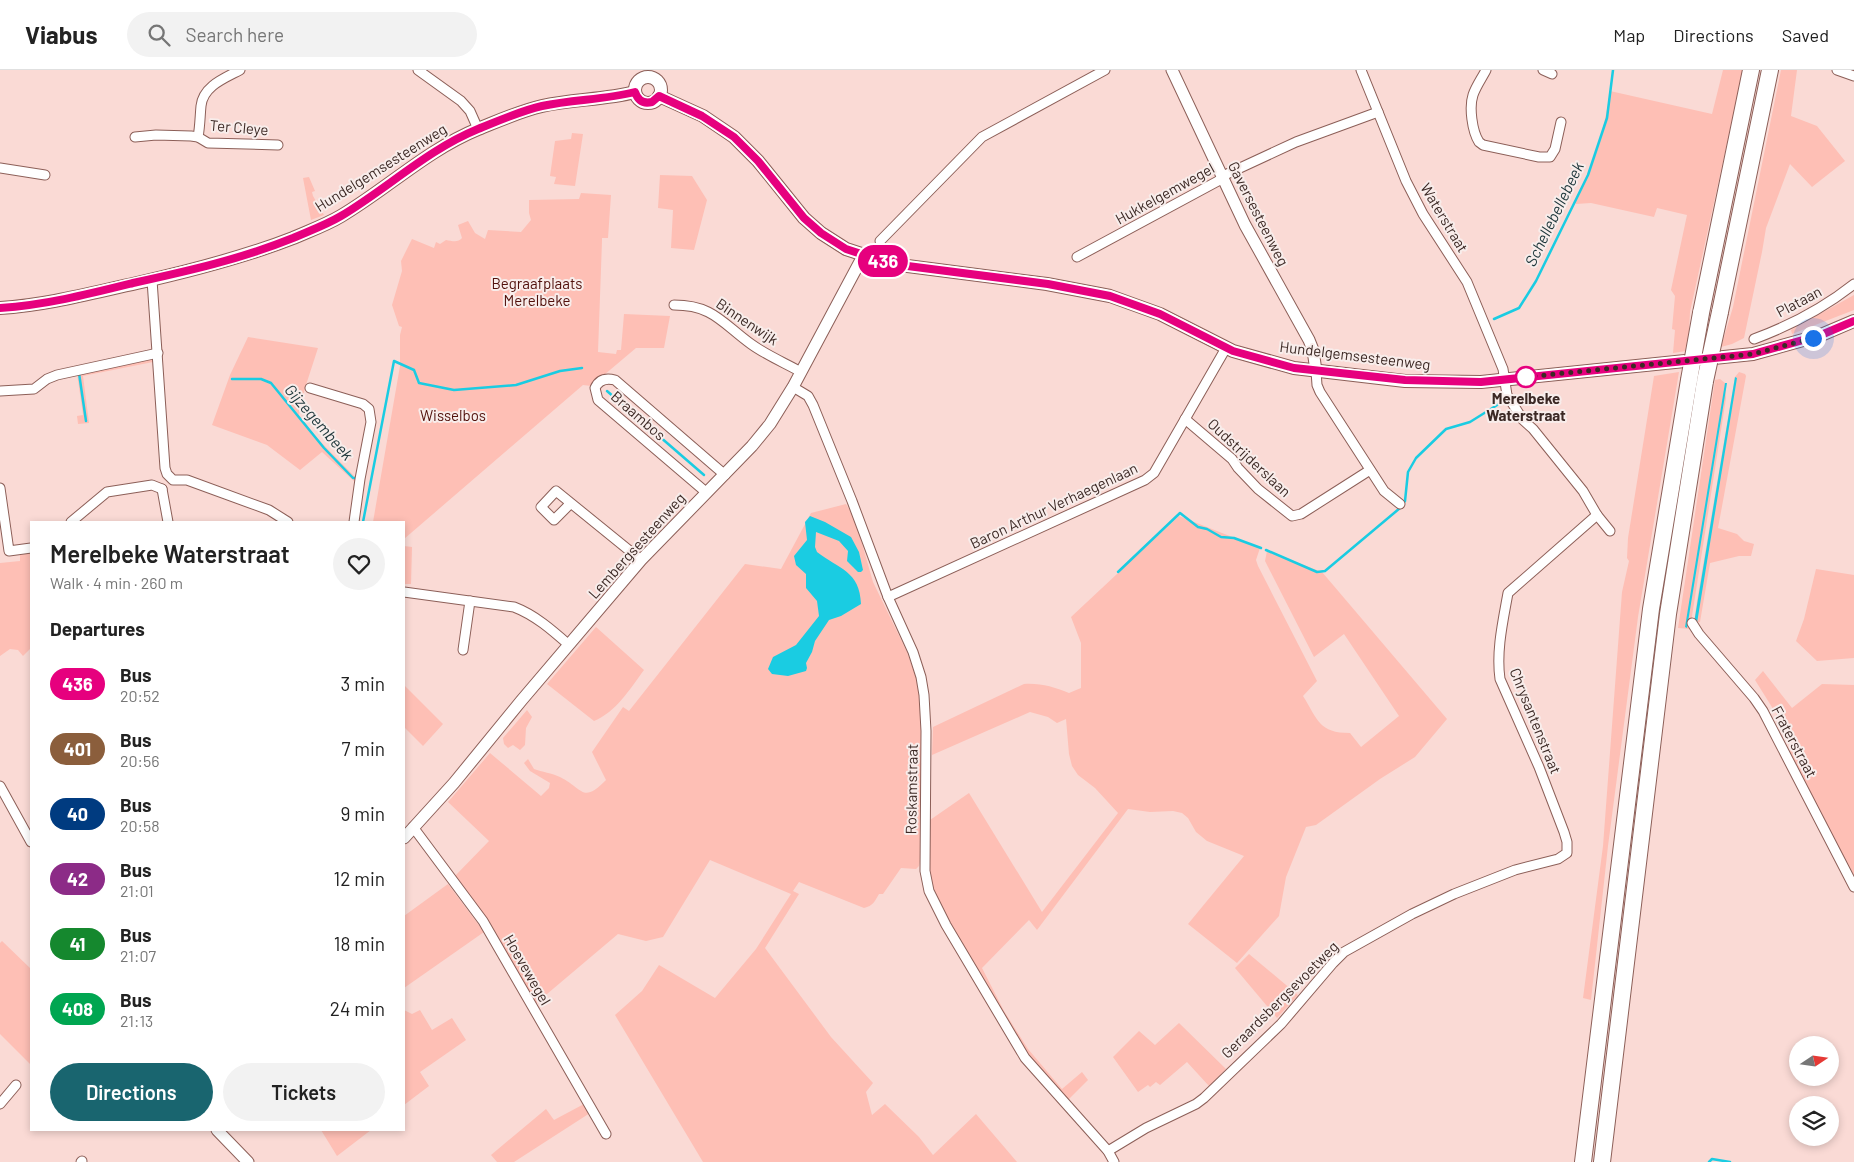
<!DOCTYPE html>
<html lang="en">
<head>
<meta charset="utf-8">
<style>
	:root { --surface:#fff; --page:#f2f2f2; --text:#222; --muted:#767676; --line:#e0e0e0; --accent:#19656f }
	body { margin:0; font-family:Barlow,sans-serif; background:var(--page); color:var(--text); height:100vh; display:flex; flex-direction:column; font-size:19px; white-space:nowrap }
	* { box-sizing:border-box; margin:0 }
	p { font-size:16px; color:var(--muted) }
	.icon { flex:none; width:28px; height:28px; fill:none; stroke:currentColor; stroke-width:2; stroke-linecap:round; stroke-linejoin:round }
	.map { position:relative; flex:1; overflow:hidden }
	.side { position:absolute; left:30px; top:451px; width:375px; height:610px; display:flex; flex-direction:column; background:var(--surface); border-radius:0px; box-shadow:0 2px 8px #0003 }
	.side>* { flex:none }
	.badge { padding:0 10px; border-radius:16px; font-size:18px; line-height:32px }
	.needle { width:32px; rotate:77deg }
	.controls { position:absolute; left:1789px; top:966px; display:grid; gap:10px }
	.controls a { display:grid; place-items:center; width:50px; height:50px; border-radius:50%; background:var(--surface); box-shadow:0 2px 8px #0003; font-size:25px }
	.you { position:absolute; width:25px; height:25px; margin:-12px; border:4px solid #fff; border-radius:50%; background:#1a73e8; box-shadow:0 0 0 8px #1a73e833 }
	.map>.badge { position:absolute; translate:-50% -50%; box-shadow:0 0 0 2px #fff }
	h2 { padding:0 20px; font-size:19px; line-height:45px }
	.round { display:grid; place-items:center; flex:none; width:52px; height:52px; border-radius:26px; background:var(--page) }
	.summary { display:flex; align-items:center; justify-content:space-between; height:85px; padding:0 20px }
	h1 { font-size:24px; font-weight:600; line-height:38px }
	.primary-button { display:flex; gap:10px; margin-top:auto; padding:10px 20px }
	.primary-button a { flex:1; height:58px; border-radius:30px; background:var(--accent); color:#fff; font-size:20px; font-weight:600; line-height:58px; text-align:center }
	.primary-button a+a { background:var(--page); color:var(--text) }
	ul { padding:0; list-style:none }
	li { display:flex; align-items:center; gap:15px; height:65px; padding:0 20px }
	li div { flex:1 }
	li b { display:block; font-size:19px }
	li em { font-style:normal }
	li .badge { min-width:55px; font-weight:700; text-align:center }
	header { display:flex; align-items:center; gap:30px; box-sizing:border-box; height:70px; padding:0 25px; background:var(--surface); border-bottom:1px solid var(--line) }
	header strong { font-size:24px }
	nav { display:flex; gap:28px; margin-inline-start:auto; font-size:18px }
	.search { width:350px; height:45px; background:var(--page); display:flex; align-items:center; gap:12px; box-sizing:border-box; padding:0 18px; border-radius:28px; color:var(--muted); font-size:19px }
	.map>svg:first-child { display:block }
</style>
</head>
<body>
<header>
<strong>Viabus</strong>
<div class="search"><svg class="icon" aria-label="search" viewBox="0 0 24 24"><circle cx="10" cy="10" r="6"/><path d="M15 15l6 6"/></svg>Search here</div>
<nav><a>Map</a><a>Directions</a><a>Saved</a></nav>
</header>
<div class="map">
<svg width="1854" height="1092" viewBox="0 0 1854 1092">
	<rect width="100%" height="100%" fill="#fadad5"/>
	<g fill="#febfb5">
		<path d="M1723,0H1743L1690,242L1689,263L1686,281L1673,283L1675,260L1672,259L1675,226L1671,220L1687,145L1657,138L1654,147L1591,133L1576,134L1575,132C1592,97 1605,60 1610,21L1712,44Z"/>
		<path d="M1781,0H1797L1791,46L1817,56L1845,91L1812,117L1790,94L1766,158L1762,182L1744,268L1732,274L1721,277L1733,237Z"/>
		<path d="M572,63L583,64L575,116L554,114L556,107L550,106L555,71L571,69Z"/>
		<path d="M660,105L692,106L707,130L694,180L671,178L673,140L658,138Z"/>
		<path d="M309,107L315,121L312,122L313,126L324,145L311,150L303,108Z"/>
		<path d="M581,123L611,125L608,168H602V171L598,282L616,284L617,280H621L624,244L670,246L664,278H636L591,316L583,315L404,469V452H373L400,296V265L402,257L399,256L392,235L402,201L401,191L412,169L434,178L436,172L440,174L446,170C452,171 458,173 462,168L458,155L468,151L475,163L485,169L488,160L521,162L531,150L529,143V130L579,129Z"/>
		<path d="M1854,225V240L1792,264L1791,260Z"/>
		<path d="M248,267L318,278L305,318L299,345L318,369L356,408L355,412L322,382L300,400L267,375L212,355L230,305Z"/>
		<path d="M150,287L153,289V292L83,306L89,353L78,354L77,346L83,345L77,303Z"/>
		<path d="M1679,302L1638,547L1608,776L1591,930L1583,928L1603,776L1622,522L1629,491L1627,488L1628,468L1654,306Z"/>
		<path d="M1739,302L1745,304L1746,306L1718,458L1737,464L1744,471L1754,474L1751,486H1739L1710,493L1700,552L1694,553L1697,531L1735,307Z"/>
		<path d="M1720,309L1725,313L1726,328L1690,559L1678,558L1715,310Z"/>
		<path d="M846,434L855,449L873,512L907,582L916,608L921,636V788L919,796L916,799L901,798L883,824H879C875,831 873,836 864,838L799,812L793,821L799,824L765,878L831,967L873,1013L866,1022L872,1045L885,1034L919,1067L933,1085L976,1044L1017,1092H703L615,945L642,921L659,895L715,928L756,879L791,824L710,790L663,867L646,871L618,864L534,935L453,808L489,771L448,732L490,683L541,726L549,718L550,713L530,701L524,693L528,689L534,699C542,702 552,703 560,707C584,719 582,734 606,710L592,682L623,637L629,641L745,494L781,499L811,443Z"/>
		<path d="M1179,446L1260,478L1256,490L1258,496L1317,611L1303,626C1318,650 1319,663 1350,663L1361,677L1399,646L1344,564L1314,587L1265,491L1267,481L1322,502L1447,649L1415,687L1380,709L1316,755L1306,757L1286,807L1279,846L1237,893L1188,854L1244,786L1207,771L1196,762L1188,748L1182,743L1173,741L1150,742L1128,739L1037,860L1029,850L982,898L1004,941L1028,979L1062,1019L1082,1002L1088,1010L1067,1031L1035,996L1003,948L938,831L930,811V750L969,723L1042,842L1118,743L1095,718L1078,705L1072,696L1069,684L1066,649L1057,653L1048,647L1030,642L932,685L933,657L1024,614C1041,613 1054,617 1069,623L1081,618V573L1071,547Z"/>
		<path d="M404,476L412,477L411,514H404Z"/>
		<path d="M31,483V578L23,586L18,580L10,579L0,586V493L20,491V485Z"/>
		<path d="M1816,499L1854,505V588L1817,591L1796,571L1804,549Z"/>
		<path d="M596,557L644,600C630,619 616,642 594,651L547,614Z"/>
		<path d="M1763,601L1792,638L1822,614L1854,615V805L1788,683L1795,674L1755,610Z"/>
		<path d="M404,615L443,654L423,676L404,657Z"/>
		<path d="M527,640L532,647L526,658L525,675L520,680L513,675L508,678L504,674L503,668Z"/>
		<path d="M448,814L484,862L404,918V846Z"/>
		<path d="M2,871L31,899V995L0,964V873Z"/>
		<path d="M1249,884L1298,925L1277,948L1235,898Z"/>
		<path d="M404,940L412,944L420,940L432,960L452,948L466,970L420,1002L429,1016L404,1035Z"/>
		<path d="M1179,953L1226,999L1209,1016L1187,992L1160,1015L1156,1012L1150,1017L1148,1015L1138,1022L1113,987L1139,961L1155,975Z"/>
		<path d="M584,1034L590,1043L514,1092H497L491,1085L546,1039L554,1050Z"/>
		<path d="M321,1060H371L337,1086Z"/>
	</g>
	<g fill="#1acce2">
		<path d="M1735,307L1737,308L1697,553H1694Z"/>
		<path d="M1725,313H1727L1687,558L1685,557Z"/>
		<path d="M810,446L825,452L851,467L859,482L863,500L861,502H858L847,491L848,481L839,471L816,462L815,477L817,482C839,499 860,501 861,534L841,546L829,550L815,571L812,582L806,593L807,598L806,601L788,606L772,604L768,599L773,587L796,575L819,546L817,531L806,518V504L796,495L794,486L807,470L805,452Z"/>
	</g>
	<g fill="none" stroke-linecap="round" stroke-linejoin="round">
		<g stroke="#1acce2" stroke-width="2.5">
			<path d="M1494,249L1519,238L1536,211L1588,105L1607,48L1613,0"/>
			<path d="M79,303L86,351"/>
			<path d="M232,309H261L271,313L324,378L353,408H358"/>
			<path d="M607,321L704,405"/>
			<path d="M363,452L394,291L414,300L419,313L454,320L516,315L560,301L582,298"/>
			<path d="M1266,480L1317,502L1325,501L1400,438L1405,431L1408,402L1416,388L1446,359L1470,352L1502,332"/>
			<path d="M1118,502L1180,443L1198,457L1207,459L1221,467L1234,468L1261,478"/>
			<path d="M1709,1092L1712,1089L1730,1092"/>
		</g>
		<g stroke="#8c5f58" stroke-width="11">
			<g id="minor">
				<path d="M418,0L461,31L470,41L478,59"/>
				<path d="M1361,0L1406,111L1423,144L1467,212L1503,299L1507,325L1523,350L1533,359L1583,421L1597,445L1610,461"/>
				<path d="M1486,0C1482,8 1476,16 1473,25C1469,37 1472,61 1479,72L1483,75L1539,87H1550L1555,79L1561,52"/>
				<path d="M1543,0L1552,4"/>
				<path d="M1837,0L1854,6"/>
				<path d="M135,67L156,65L191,66L198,67L208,73L278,75"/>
				<path d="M198,67C200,57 200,46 201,36C203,16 225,8 240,0"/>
				<path d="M0,98L45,105"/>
				<path d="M880,171L982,67L1105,0"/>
				<path d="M1077,187L1218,111L1227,104L1296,72L1378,42"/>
				<path d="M152,210L165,398L167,404L173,410H187L269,440L288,452"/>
				<path d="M674,235C713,235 722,253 751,274C766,285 785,293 801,302"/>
				<path d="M1754,269C1789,256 1825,237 1854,214"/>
				<path d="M1316,301L1317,315L1320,322L1384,421L1400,434"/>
				<path d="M793,317L808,326L813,335L852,431L888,527L913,582L921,607L924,625L926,661L925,801L929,821L946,855L1025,988L1108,1081L1114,1092"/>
				<path d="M310,318L363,334L369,339L371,352L360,409L354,452"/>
				<path d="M0,321L34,319L47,309L57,305L158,283"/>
				<path d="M1185,349L1232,389L1238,398L1258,419L1292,446L1301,444L1370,400"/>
				<path d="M0,418L9,481L31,478"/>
				<path d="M162,419L168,452"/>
				<path d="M707,423L598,330L595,318C599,309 607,308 615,310L725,405"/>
				<path d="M570,434L554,450L541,437L556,421L641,490"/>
				<path d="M71,452L107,422L152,415L162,419"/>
				<path d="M404,522L514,537C535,545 552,560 569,575"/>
				<path d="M888,527L1145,410L1154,403L1226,278"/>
				<path d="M1692,553L1699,564L1754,628L1763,641L1854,817"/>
				<path d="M463,580L470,531"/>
				<path d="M0,716L31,772"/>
				<path d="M413,757L483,851L606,1064"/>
				<path d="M0,1034L16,1015"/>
				<path d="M1108,1081L1146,1058L1196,1034L1204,1028L1281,954L1333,893L1344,882L1412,844L1454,824L1515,800L1558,789L1567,783V772L1564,762L1539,697L1500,609C1496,581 1503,551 1508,523L1597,445"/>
				<path d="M81,1092L82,1091"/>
			</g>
		</g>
		<g stroke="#8c5f58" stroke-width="13">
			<g id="tertiary">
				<path d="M1172,0L1245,155L1309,270L1313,280L1316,301"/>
				<path d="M404,768L454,713L521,631L641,490L752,376L770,354L793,317L863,186"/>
				<path d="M217,1060L248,1092"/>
			</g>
		</g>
		<g stroke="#8c5f58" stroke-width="14">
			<g id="secondary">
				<circle cx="648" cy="20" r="13"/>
				<path d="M659,26L703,46L734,67L758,91L804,148L821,163L846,179L892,194L1047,214L1110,226L1160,244L1233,281L1294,298L1405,311L1481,312L1753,284L1821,265L1854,251"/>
				<path d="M0,238C47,235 91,223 137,213C190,201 242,188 293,168C309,161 326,155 341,146C388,118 427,80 478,59C498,51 520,41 542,36C573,29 604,30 635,22"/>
			</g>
		</g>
		<g stroke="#8c5f58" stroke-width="18">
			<g id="motorway">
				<path d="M1720,242L1770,0"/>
				<path d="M1701,243L1751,0"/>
				<path d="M1583,1092L1651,539L1689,310"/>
				<path d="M1602,1092L1668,544L1705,311"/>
			</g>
		</g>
		<use href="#minor" stroke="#fff" stroke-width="9"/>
		<use href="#tertiary" stroke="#fff" stroke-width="11"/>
		<use href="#secondary" stroke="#fff" stroke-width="12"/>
		<use href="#motorway" stroke="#fff" stroke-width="16"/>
		<g stroke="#8c5f58" stroke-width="18" stroke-linecap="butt">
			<g id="motorway-bridge">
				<path d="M1689,310L1701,243"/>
				<path d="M1705,311L1720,242"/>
			</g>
		</g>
		<use href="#motorway-bridge" stroke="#fff" stroke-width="16"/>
	</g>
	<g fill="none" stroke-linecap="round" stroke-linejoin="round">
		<g stroke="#fff" stroke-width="11">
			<path id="line" d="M0,238C46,235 89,224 133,213C188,201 241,189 293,168C309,161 326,155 341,146C388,118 427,80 478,59C498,51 520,41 542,36C573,29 604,30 635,22C638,31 644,34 652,32L659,26L702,46L734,67L758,91L804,148L821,163L846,179L892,194L1048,214L1110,226L1160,244L1233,281L1294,298L1405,310L1481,312L1753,284L1821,265L1854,251"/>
		</g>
		<use href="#line" stroke="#e6007e" stroke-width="8"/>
		<path stroke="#3c2925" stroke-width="5" stroke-dasharray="0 9" d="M1526,307L1753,284L1813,268"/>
	</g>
	<circle fill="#fff" stroke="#e6007e" stroke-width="2.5" cx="1526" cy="307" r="10"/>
	<g text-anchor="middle" stroke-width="4" stroke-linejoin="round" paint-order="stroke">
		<g font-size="15" fill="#3c2925" stroke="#f8edeb">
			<text transform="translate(239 58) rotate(5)" y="5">Ter Cleye</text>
			<text transform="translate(381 98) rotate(-32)" y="5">Hundelgemsesteenweg</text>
			<text transform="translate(1165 124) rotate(-29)" y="5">Hukkelgemwegel</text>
			<text transform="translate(1258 144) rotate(63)" y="5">Gaversesteenweg</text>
			<text transform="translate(1444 148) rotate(59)" y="5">Waterstraat</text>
			<text transform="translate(1799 232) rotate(-28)" y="5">Plataan</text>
			<text transform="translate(747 252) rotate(34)" y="5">Binnenwijk</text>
			<text transform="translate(1355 286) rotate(7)" y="5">Hundelgemsesteenweg</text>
			<text transform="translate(638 346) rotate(41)" y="5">Braambos</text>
			<text transform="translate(1249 388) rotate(43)" y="5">Oudstrijderslaan</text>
			<text transform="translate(1054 436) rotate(-25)" y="5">Baron Arthur Verhaegenlaan</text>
			<text transform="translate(637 476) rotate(-48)" y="5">Lembergsesteenweg</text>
			<text transform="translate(1535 651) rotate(68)" y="5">Chrysantenstraat</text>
			<text transform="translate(1794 672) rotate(62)" y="5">Fraterstraat</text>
			<text transform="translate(912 719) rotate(-89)" y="5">Roskamstraat</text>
			<text transform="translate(527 900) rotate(60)" y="5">Hoevewegel</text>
			<text transform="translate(1280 930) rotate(-45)" y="5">Geraardsbergsevoetweg</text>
		</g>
		<g font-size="15" fill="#51100b" stroke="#f8edeb">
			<text x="537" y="219">Begraafplaats<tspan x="537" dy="17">Merelbeke</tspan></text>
			<text x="453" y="351">Wisselbos</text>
		</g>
		<g font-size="15" font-weight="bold" fill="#3c2925" stroke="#f8edeb">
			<text x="1526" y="334">Merelbeke<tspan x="1526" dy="17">Waterstraat</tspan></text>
		</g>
		<g font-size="16" font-style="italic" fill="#1d363a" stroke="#f8edeb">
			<text transform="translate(1554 144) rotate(-64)" y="6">Schellebellebeek</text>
			<text transform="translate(319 352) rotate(49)" y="6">Gijzegembeek</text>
		</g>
	</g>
</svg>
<div class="controls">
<a><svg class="needle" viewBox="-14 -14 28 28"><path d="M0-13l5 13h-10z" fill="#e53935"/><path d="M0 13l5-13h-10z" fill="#767676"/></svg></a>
<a><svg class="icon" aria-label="layers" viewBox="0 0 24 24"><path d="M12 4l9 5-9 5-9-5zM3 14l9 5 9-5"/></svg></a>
</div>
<div class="you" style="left:1813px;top:268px"></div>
<b class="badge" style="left:883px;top:191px;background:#e6007e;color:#fff">436</b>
<section class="side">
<div class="summary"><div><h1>Merelbeke Waterstraat</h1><p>Walk · 4 min · 260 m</p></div><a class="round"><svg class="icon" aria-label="heart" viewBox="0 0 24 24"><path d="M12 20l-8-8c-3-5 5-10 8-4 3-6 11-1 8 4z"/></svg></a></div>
<h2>Departures</h2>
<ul>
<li><span class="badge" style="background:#e6007e;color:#fff">436</span><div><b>Bus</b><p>20:52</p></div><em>3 min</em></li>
<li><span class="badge" style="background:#8b5e3c;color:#fff">401</span><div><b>Bus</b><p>20:56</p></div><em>7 min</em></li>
<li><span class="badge" style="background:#003b80;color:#fff">40</span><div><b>Bus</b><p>20:58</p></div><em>9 min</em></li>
<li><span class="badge" style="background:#8c2b87;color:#fff">42</span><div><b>Bus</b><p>21:01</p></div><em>12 min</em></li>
<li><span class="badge" style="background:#15882e;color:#fff">41</span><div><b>Bus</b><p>21:07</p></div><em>18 min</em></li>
<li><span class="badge" style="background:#00a651;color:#fff">408</span><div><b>Bus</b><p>21:13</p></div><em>24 min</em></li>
</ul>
<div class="primary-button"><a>Directions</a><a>Tickets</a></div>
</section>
</div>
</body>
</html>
